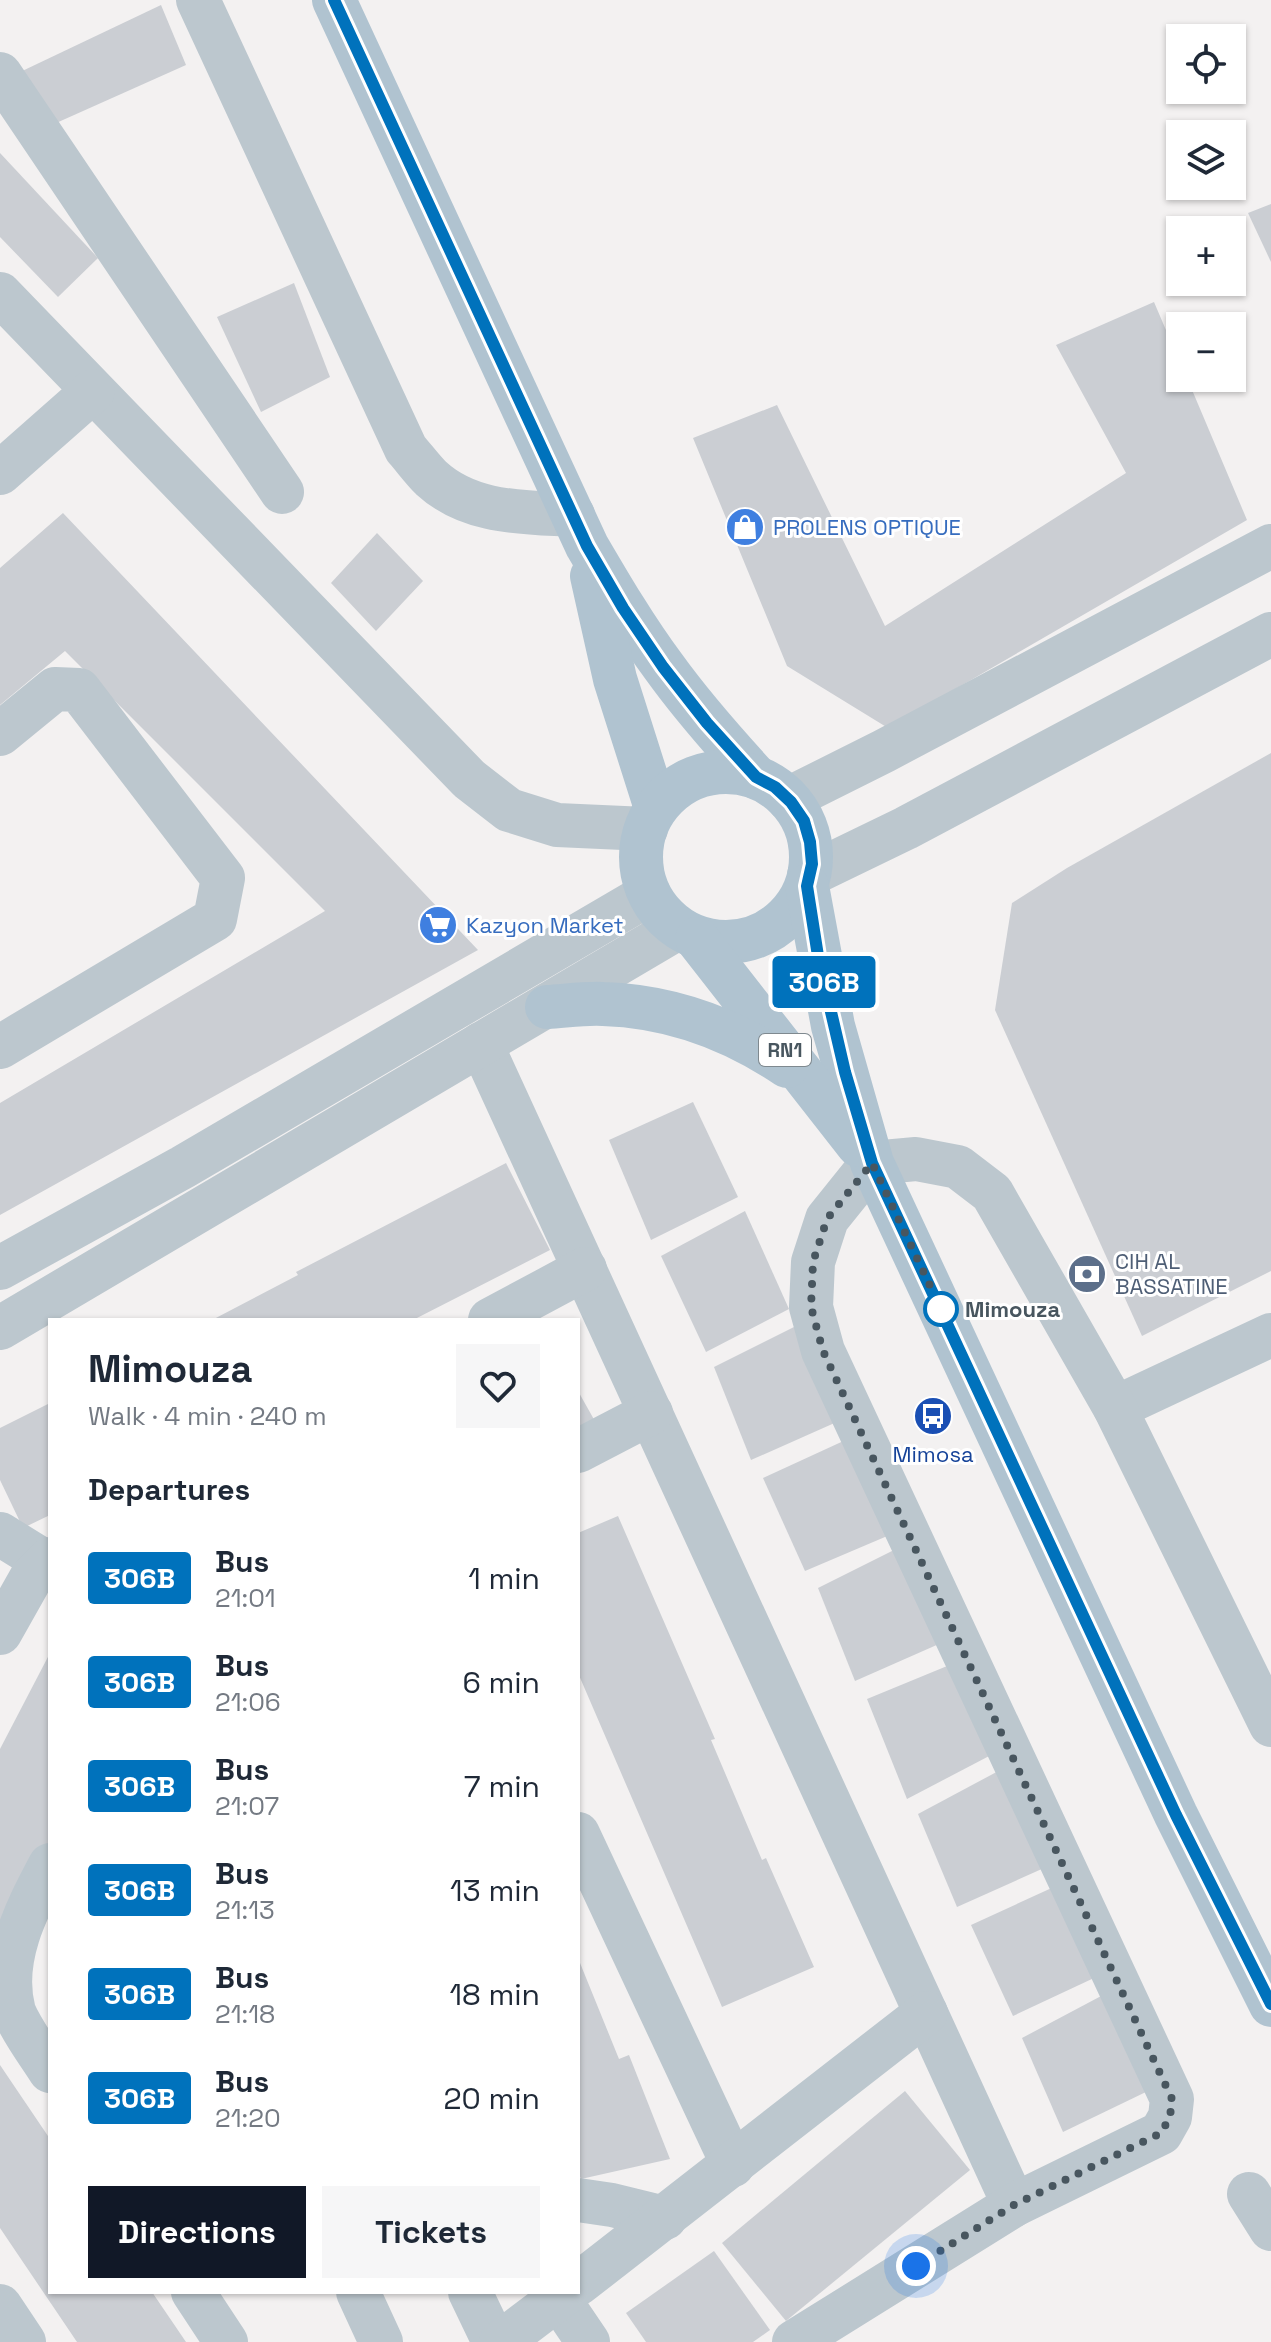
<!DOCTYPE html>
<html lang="en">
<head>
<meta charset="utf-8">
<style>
	:root { --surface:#fff; --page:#f6f6f7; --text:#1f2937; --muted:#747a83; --accent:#111827 }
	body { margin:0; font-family:"Space Grotesk",sans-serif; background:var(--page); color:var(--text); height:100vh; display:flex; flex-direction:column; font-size:30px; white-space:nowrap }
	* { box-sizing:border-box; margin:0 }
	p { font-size:26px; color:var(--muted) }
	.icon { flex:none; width:44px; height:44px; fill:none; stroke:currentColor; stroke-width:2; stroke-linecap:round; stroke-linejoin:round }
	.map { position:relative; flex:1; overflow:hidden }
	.sheet { position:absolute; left:48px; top:1318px; width:532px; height:976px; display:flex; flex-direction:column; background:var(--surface); border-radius:0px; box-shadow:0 2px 6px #0004 }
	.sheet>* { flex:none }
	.badge { padding:0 16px; border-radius:6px; font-size:28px; line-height:52px }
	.buttons { position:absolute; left:1166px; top:24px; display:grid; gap:16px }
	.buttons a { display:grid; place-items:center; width:80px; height:80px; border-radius:0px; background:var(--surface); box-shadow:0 2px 6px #0004; font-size:40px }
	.you { position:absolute; width:40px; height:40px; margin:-20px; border:6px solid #fff; border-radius:50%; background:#1a73e8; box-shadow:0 0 0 12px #1a73e833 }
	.map>.badge { position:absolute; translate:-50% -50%; box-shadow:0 0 0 4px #fff }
	h2 { padding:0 40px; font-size:30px; line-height:72px }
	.round { display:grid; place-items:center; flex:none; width:84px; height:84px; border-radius:0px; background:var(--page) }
	.overview { display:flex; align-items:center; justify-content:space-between; height:136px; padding:0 40px }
	h1 { font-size:38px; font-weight:700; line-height:60px }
	.cta { display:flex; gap:16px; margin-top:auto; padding:16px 40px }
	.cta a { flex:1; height:92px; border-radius:0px; background:var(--accent); color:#fff; font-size:32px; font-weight:700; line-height:92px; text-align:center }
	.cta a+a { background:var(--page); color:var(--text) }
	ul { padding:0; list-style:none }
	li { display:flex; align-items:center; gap:24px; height:104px; padding:0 40px }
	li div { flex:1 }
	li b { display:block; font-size:30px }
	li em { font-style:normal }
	li .badge { min-width:88px; font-weight:700; text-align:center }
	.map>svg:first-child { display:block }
</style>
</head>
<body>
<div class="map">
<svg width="1271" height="2342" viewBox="0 0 1271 2342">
	<rect width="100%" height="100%" fill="#f3f1f1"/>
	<g fill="#cbced3">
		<path d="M161,5L186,65L45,128L18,73Z"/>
		<path d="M0,153L98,258L58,297L0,237Z"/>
		<path d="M1271,204V262L1248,213Z"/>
		<path d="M294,283L330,377L261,412L217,317Z"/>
		<path d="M1154,302L1180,363V378H1187L1247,520L888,728L787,666L693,438L777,405L885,626L1126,473L1056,345Z"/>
		<path d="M63,513L478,950L0,1215V1103L325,911L65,651L0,705V568Z"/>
		<path d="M377,533L423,581L376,631L331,583Z"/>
		<path d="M1271,753V1271L1142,1336L995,1010L1012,903L1067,868Z"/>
		<path d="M693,1102L738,1197L651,1240L609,1140Z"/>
		<path d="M506,1163L550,1250L413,1320H212L298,1275L296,1272Z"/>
		<path d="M745,1211L789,1309L706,1352L661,1256Z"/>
		<path d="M798,1325L839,1421L751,1460L714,1367Z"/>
		<path d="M578,1391L596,1423L578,1433Z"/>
		<path d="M50,1403V1515L23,1528L0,1480V1428Z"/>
		<path d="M850,1438L892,1534L805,1571L763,1478Z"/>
		<path d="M618,1516L715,1739L711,1740L762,1860L766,1858L814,1967L722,2007L578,1673V1533Z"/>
		<path d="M900,1547L948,1640L855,1681L818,1588Z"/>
		<path d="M50,1653V1857L0,1953V1749Z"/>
		<path d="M952,1664L993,1754L907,1799L867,1699Z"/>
		<path d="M1004,1768L1044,1868L957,1907L918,1814Z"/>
		<path d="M1056,1886L1094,1978L1013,2016L971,1925Z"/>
		<path d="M578,1958L619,2059L629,2055L670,2159L581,2179L578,2172Z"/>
		<path d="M1103,1995L1148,2091L1063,2132L1022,2038Z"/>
		<path d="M0,2065L50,2139V2292H152L186,2342H77L0,2228Z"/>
		<path d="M905,2091L970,2170L786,2321L722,2243Z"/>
		<path d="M714,2251L770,2330L753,2342H646L626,2313Z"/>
	</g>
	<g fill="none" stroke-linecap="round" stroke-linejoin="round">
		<g stroke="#bcc7ce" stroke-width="44">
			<path d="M198,0L406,449C414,458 422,469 431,478C470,514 523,512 573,515"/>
			<path d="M0,74L282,492"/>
			<path d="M0,294L469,779L509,810L557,825L646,829"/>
			<path d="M0,473L93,391"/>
			<path d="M0,734L55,689L79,690L223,878L215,919L0,1047"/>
			<path d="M788,799L884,751L1271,546"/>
			<path d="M809,875L906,828L1271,634"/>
			<path d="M481,1044L1014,2205"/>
			<path d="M0,1268L183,1167L649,894"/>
			<path d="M490,1320L585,1269"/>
			<path d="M0,1328L678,928"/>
			<path d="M1115,1408L1271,1335"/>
			<path d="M578,1451L651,1413"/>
			<path d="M0,1534L50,1565"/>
			<path d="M0,1633L31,1578L50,1559"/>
			<path d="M578,1834L733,2165"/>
			<path d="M50,1865C26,1910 0,1960 14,2012C23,2033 38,2052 50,2071"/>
			<path d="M1249,2194L1271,2229"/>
			<path d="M578,2200L612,2205L665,2218"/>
			<path d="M578,2284L926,2013"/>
			<path d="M193,2292L226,2342"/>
			<path d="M358,2292L381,2342"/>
			<path d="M470,2292L494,2342"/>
			<path d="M554,2292L588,2342"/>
			<path d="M0,2306L24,2342"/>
			<path d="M501,2342L567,2292"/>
			<path d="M794,2342L1014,2205L1161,2133L1170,2117L1172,2099L823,1351L811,1307L813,1262L827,1219L872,1163L916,1159L958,1167L992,1193L1115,1408L1271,1725"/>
		</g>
		<g stroke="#b0c3d0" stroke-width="44">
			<path d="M334,0L587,546C611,587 635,628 664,667C692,706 723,741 756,777"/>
			<path d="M592,576L615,679L656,808"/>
			<circle cx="726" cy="857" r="85"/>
			<path d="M807,886L833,1026L872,1163L1176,1815L1271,2005"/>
			<path d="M697,939L858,1145"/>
			<path d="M547,1007C565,1006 585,1003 603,1004C670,1006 732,1029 787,1066"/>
		</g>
	</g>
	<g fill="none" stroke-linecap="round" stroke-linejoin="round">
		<g stroke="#fff" stroke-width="18">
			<path id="line" d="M334,0L587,546L623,608L663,667L707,723L756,777L775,787L791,802L804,821L810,842L812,864L807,886L818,956L845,1072L872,1163L1176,1815L1271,2004"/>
		</g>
		<use href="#line" stroke="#0072bc" stroke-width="12"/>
		<path stroke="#48565f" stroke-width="8" stroke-dasharray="0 14.4" d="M916,2266L1014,2205L1161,2133L1170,2117L1172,2099L823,1351L811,1307L813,1262L827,1219L872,1163L941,1309"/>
	</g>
	<defs>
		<g id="shop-disc" transform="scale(2)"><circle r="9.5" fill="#3f7fe0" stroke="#fff"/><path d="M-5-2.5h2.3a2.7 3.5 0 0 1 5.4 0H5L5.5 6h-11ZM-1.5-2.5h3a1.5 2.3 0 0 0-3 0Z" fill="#fff"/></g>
		<g id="supermarket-disc" transform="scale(2)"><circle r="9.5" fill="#3f7fe0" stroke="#fff"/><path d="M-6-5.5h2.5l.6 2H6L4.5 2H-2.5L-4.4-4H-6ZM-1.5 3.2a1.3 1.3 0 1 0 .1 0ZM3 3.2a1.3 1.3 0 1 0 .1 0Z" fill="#fff"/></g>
		<g id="bank-disc" transform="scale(2)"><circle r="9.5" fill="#5c6f8a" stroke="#fff"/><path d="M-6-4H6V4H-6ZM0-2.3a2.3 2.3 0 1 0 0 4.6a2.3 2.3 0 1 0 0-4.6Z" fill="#fff"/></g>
		<g id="bus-disc" transform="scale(2)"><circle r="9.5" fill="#1a4fb4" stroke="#fff"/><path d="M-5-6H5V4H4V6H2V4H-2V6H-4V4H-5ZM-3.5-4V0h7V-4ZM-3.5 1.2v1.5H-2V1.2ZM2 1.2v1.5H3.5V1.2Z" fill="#fff"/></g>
	</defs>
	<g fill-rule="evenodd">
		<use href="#shop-disc" x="745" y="527"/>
		<use href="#supermarket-disc" x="438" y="925"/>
		<use href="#bank-disc" x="1087" y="1274"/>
		<use href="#bus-disc" x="933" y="1416"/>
	</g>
	<circle fill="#fff" stroke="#0072bc" stroke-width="4" cx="941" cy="1309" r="16"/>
	<g text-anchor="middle" stroke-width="6" stroke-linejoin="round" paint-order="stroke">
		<rect fill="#fff" stroke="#7f898f" stroke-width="2" x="759" y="1034" width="52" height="32" rx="6"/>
		<g font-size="20" font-weight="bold" fill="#48565f">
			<text x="785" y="1057">RN1</text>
		</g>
		<g font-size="22" fill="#366cbe" stroke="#fff" text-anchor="start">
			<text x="773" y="535">PROLENS OPTIQUE</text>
			<text x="466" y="933">Kazyon Market</text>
		</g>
		<g font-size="22" fill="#4e5e75" stroke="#fff" text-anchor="start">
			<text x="1115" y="1269">CIH AL<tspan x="1115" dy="25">BASSATINE</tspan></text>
		</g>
		<g font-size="22" font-weight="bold" fill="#48565f" stroke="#fff" text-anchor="start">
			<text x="965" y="1317">Mimouza</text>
		</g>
		<g font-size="22" fill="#164399" stroke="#fff">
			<text x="933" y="1462">Mimosa</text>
		</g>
	</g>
</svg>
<div class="buttons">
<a><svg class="icon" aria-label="locate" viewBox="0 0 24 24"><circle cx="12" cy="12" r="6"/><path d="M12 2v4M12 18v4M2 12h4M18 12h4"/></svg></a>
<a><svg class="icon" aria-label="layers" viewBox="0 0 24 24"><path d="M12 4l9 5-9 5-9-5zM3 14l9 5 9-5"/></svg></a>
<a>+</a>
<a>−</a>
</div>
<div class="you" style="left:916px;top:2266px"></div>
<b class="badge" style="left:824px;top:982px;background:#0072bc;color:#fff">306B</b>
<section class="sheet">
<div class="overview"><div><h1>Mimouza</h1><p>Walk · 4 min · 240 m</p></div><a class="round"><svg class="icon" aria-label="heart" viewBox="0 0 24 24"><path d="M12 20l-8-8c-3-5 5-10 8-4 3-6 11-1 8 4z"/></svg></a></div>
<h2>Departures</h2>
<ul>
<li><span class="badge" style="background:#0072bc;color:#fff">306B</span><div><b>Bus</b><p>21:01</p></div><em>1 min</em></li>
<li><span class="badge" style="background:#0072bc;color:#fff">306B</span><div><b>Bus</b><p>21:06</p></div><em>6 min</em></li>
<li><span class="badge" style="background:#0072bc;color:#fff">306B</span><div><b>Bus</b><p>21:07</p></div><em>7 min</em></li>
<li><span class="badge" style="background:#0072bc;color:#fff">306B</span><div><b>Bus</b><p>21:13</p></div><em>13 min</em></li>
<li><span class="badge" style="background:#0072bc;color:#fff">306B</span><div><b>Bus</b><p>21:18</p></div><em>18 min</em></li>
<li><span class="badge" style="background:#0072bc;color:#fff">306B</span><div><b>Bus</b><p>21:20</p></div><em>20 min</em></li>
</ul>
<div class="cta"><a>Directions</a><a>Tickets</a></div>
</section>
</div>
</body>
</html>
